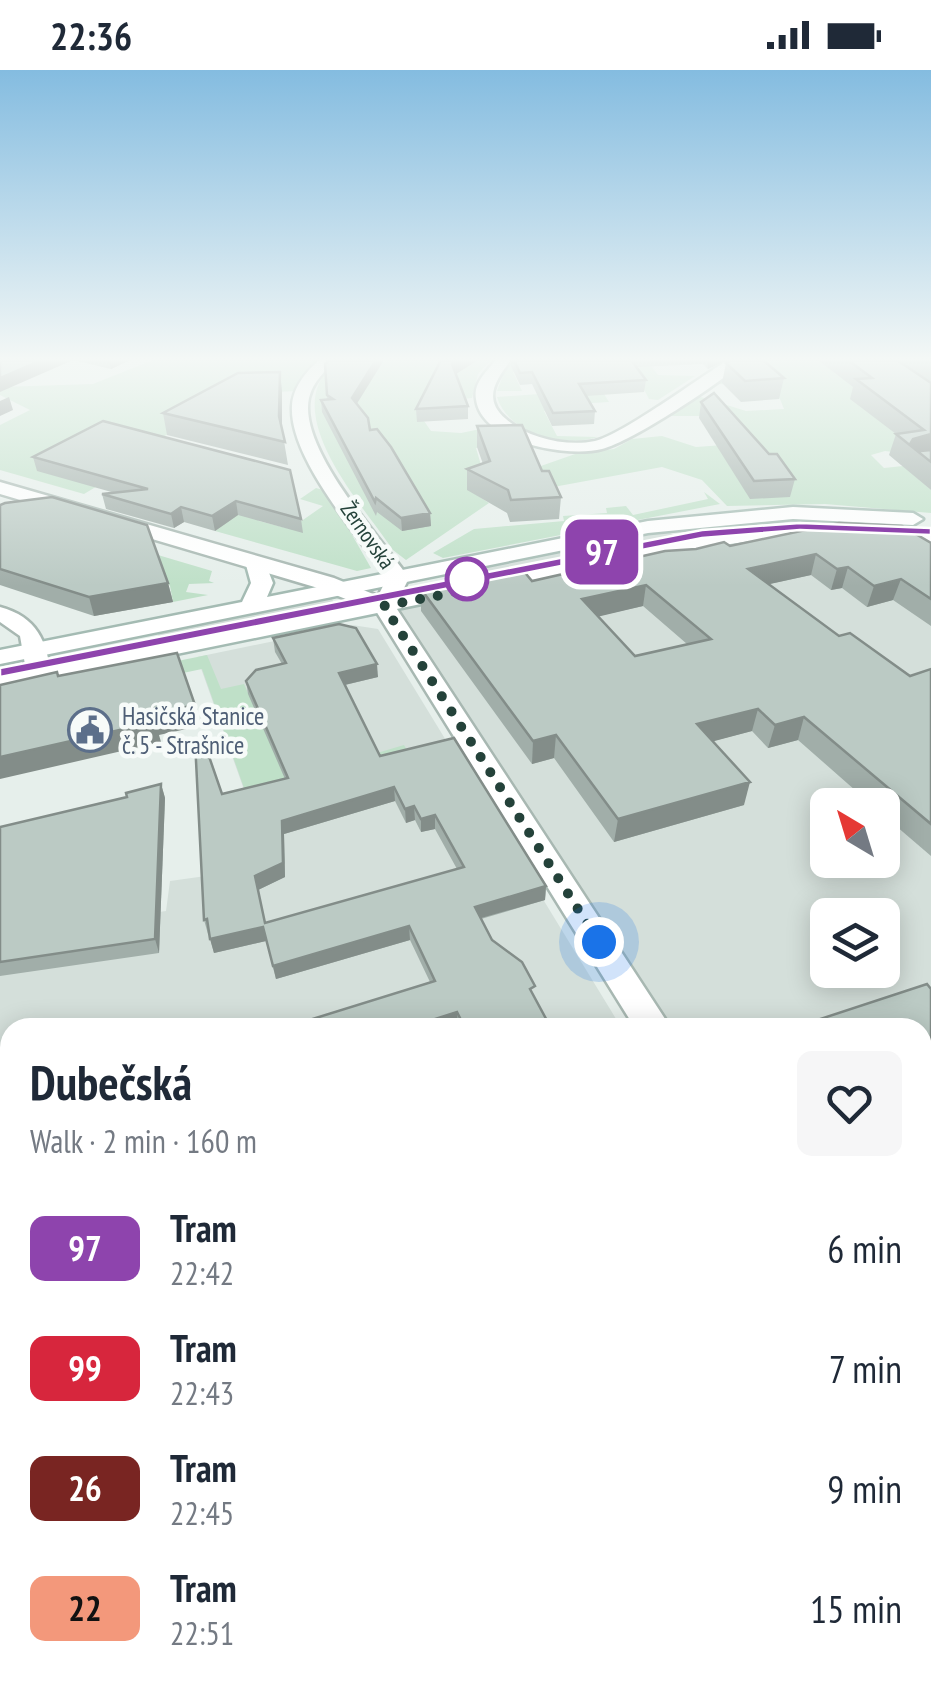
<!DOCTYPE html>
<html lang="en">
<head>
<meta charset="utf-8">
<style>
	:root { --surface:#fff; --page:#f6f6f7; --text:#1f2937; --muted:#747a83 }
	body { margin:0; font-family:"PT Sans Narrow",sans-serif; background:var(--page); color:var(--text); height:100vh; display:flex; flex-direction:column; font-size:38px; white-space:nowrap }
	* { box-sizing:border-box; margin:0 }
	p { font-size:32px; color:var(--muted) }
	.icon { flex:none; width:55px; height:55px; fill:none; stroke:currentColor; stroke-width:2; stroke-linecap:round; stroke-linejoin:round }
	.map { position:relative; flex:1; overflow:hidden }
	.side { position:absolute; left:0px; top:948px; width:932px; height:672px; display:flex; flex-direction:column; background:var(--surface); border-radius:30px 30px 0 0; box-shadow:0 5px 25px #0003 }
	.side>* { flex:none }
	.badge { padding:0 20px; border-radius:15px; font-size:35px; line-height:65px }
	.needle { width:65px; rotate:322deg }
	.buttons { position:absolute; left:810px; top:718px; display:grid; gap:20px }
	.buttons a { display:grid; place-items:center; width:90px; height:90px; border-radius:15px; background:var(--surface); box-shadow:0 5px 25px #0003; font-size:50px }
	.you { position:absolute; width:50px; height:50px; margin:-25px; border:8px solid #fff; border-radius:50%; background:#1a73e8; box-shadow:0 0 0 15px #1a73e833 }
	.map>.badge { position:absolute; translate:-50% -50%; box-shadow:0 0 0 5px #fff }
	.round { display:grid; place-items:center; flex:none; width:105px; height:105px; border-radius:15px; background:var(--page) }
	.overview { display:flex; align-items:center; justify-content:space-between; height:170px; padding:0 30px }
	h1 { font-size:48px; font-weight:700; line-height:75px }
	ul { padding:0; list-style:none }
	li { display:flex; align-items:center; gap:30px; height:120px; padding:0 30px }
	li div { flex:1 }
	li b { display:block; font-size:38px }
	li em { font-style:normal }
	li .badge { min-width:110px; font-weight:700; text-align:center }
	.status { display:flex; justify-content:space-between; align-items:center; height:70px; padding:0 50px; background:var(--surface); direction:ltr }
	.status svg { height:28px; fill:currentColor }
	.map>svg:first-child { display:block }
</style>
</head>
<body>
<div class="status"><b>22:36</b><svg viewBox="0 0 49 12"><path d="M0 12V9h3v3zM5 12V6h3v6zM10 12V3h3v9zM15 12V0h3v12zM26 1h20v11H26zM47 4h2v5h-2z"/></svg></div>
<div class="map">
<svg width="931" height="1618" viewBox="0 0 931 1618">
	<rect width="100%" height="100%" fill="#e6efeb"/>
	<g fill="#d4dfda" fill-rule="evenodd">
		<path d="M668,461L678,469L463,513L456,503Z"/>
		<path d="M718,473L747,492L931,499V1058L923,1060L922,958L671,957L397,540ZM828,735H882V790H828ZM828,845H882V900H828Z"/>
		<path d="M326,528L332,529L336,537L332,540L167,574L161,573L158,564Z"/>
		<path d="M352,555L378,559L621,957L10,958V1177L0,1178V865L166,841L170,811L249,800L248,731L197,587Z"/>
	</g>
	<g fill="#bfe0c8">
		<path d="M153,290H322L296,321L241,324L161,368L259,451L290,459L323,436L300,429L316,418L327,421L371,498L357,501L215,461L237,445L208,437L184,452C154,443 129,426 99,415L84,424L0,400V355L30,340L0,325V317L93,314Z"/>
		<path d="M386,290H491L478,304L472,328L442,331L424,351L431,361L461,363L485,358L493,377L476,378L481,395L538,397L578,383L614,379L632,369L662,366L696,377L737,374L700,346H667L698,326L746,341L784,339L780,329L765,315L716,314L753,290H820L856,319L899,364L909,384L885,381L871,385L884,398L903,396L931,420V443L825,434L727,436L702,410L662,397L537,420H469L489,433L406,490L393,480C364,437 283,349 328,300L375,298Z"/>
		<path d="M515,290H647L658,305L695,306L658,330L649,329L637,306L596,311L609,332L559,335L561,339L544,341L557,366L598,367C564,378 508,364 497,327L567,322L554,297L512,299L528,300L513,302L522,321H497L505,300Z"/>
		<path d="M704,422L720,434L443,488L433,483L474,459L564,451L563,446L607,443L606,438L626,436L633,445L708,429Z"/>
		<path d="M141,480L212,501L209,511L214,513L189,514L186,522L208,525L173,532L170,516Z"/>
		<path d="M207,585L221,619L244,614L284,705L293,708L404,675L413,691L249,732L202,599L145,611L104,606Z"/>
		<path d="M0,1257L10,1259V1358L0,1359Z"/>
	</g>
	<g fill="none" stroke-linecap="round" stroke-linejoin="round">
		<g stroke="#a8b8b2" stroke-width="5">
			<g id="minor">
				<path d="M319,290H335C325,302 313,311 309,328C298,379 380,467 409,508L395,536L671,958H635L376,541L318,518L0,424V412L334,508L378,526L387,508C359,466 289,389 292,336C293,317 306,302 319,290Z"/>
				<path d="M496,290H511C496,310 482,329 506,349C528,368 566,377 595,371C623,364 699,308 728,290H745C723,312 631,372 602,379C568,388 481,373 476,329C473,313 487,301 496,290Z"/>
				<path d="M0,537C37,547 47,571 51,606L48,611L39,613L27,606L20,566L0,552Z"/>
			</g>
		</g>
		<g stroke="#a4bbb3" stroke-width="5">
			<g id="secondary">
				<path d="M793,437L913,443L923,449L913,455L793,449L648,463L0,594V580L242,532L251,513L246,495L256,489L266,495L273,513L267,527L648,451Z"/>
				<path d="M832,457L839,459V467L757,470L671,483L0,620V606L671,471L757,458Z"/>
				<path d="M883,459L931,463V475L876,469L873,465Z"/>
			</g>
		</g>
		<use href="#minor" fill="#fff" fill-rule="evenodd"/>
		<use href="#secondary" fill="#fff" fill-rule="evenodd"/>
		<g stroke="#5f7d75" stroke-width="2.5">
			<path d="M881,458L931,461"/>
			<path d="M0,603L655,471L767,457H846"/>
		</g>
	</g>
	<g fill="#a1aea9" fill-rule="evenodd">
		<path d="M0,290H130L111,299L73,290Z"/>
		<path d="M511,290H726L708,299L703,294L636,297L646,310L644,322L586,326L595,341L594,354L552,356L532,314L520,315L511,296Z"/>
		<path d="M818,290H931V420L889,385L896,364L850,329L853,317Z"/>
		<path d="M726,293L784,308L779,329L741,332L722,313Z"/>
		<path d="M325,294L357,334L370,360L430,443L431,456L402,461L377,442L376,446L322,342L321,330L327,329Z"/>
		<path d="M280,302L282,322V359L288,395L167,365L163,343Z"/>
		<path d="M456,304L468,336V349L417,352L416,339Z"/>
		<path d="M701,332L769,384L795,409L790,427L750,429L699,348Z"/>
		<path d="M103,351L301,449L303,463L238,445L215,461L184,452L174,458L106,439L102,424L115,423L37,401L33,387Z"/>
		<path d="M477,356L542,401L561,427L559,449L510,452L507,443L467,420V399L483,394L477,377Z"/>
		<path d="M0,435L168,513L173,532L94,546L0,515Z"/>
		<path d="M931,473V556L893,530L867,537L842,518L831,520L811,505L769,514L839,566L910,606L931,599V786L882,744V735H872L798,670L768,678L752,661L713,671L744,735L614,772L554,688L532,694L421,541V519L532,511L696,479L730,476ZM643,536L687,574L635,586L598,546Z"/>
		<path d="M273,568L378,607L345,615L380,686L546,816L545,830L481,849L492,870L534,926L551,958H459L458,955L449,958H307L306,951L430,912L410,870L276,909L266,871L214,883L209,864H208L204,850L222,724L285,709L248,624L246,611L282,594L275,582ZM395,731L406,753L415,750L421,762L435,759L457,799L265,853L258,820L285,807L284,764Z"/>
		<path d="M161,714L165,728L159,883L0,906V757L127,727Z"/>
		<path d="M931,919V1040L922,1030V958Z"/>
		<path d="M931,1198V1251L922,1252V1199Z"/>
	</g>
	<g fill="#838d89">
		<path d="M42,290H73L0,322V308Z"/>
		<path d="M109,290H130L111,299Z"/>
		<path d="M376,290H384L353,340L352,328Z"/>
		<path d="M460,290H478L453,306L452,294Z"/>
		<path d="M709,290H726L708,299Z"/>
		<path d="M280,302L282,322V367L279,346Z"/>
		<path d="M9,327L13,340L0,346V331Z"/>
		<path d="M931,364V380L923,385L910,375L913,369Z"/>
		<path d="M236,431L238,445L215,461L212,446Z"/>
		<path d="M181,437L184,452L174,458L171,444Z"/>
		<path d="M430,443L431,456L402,461L401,448Z"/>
		<path d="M816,484L811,505L743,520L748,499Z"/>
		<path d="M848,497L842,518L831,520L837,499Z"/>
		<path d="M901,509L893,530L867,537L874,516Z"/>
		<path d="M168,513L173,532L94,546L89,527Z"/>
		<path d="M646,515L643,536L580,551L582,529Z"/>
		<path d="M377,594L378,607L340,616L339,603Z"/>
		<path d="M195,635L200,656L159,665L161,672L0,709V687L153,644Z"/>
		<path d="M758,639L752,661L692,677L697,654Z"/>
		<path d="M804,647L798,670L768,678L775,655Z"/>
		<path d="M556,665L554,688L532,694L533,671Z"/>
		<path d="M750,712L744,735L614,772L618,749Z"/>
		<path d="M161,714L165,728L159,883L155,869Z"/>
		<path d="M394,717L395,731L284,764L285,807L258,820L255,806L282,751Z"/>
		<path d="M414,736L415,750L406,753L405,739Z"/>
		<path d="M435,745V759L421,762V749Z"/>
		<path d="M546,816L545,830L474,850L475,837Z"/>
		<path d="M409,856L410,870L276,909L273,896Z"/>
		<path d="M263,857L266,871L214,883L210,869Z"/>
		<path d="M457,942L458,955L449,958H407Z"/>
		<path d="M931,1132V1141L922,1143V1135Z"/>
	</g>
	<g fill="#bbcac4" stroke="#838d89" stroke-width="2.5" fill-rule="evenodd">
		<path d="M0,290H42L0,308Z"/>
		<path d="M329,290H376L352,328L368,348L370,360L377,359L391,377L430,443L401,448L376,428L375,432L321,330L333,329L327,325L325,294Z"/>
		<path d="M441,290H460L452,294L468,336L416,339Z"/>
		<path d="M514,290H631L646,310L579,314L595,341L553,343L532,302L520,303Z"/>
		<path d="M730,290H763L784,308L745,311L726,293Z"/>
		<path d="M848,290H897L931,313V364L913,369L910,374L921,381L931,380V392L896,364L924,360L856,309L872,308Z"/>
		<path d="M280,302L279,346L285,372L163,343L238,303Z"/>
		<path d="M714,323L769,384H777L795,409L754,411L701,332Z"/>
		<path d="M103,351L290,400L301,449L236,431L212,446L181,437L171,444L102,424L148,419L33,387Z"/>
		<path d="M522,355L542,401H549L561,427L511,430L508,420L467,399L490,391L477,356Z"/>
		<path d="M52,427L147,455L168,513L89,527L0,499V435L5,433Z"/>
		<path d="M839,453L902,456L931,473V529L901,509L874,516L848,497L837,499L816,484L748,499L839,566L850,563L910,606L931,599V754L804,647L775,655L758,639L697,654L750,712L618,749L556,665L533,671L421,519L522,499L532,511L665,481L696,479L724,472L730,476ZM646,515L711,569L635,586L582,529Z"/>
		<path d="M339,554L356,558L377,594L339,603L380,686L454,668L546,816L475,837L492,870L522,892L535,916L530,919L551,958H465L457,942L407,958H308L306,951L435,911L409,856L273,896L263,857L210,869L207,849L204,850L195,671L203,669L222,724L288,708L246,611L256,600L286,593L273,568ZM394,717L405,739L414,736L421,749L435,745L464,797L265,853L255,806L283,793L282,751Z"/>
		<path d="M177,583L195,635L153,644L155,652L0,687V615L57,602L58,606Z"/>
		<path d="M161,714L155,869L0,892V757L127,727L126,723Z"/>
		<path d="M927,914L931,919V997L922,987V958L796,957Z"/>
		<path d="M931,1081V1132L922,1135V1083Z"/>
		<path d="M931,1198V1243L922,1244V1199Z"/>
	</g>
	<linearGradient id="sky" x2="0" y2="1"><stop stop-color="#84bce0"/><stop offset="0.56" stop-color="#f4f8f6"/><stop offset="1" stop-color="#f4f8f6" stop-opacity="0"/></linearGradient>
	<rect width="931" height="516" fill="url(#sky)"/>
	<path fill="#8e44ad" stroke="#fff" stroke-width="2.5" d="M800,453L931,458V465L800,460L702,468L0,607V598L702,460Z"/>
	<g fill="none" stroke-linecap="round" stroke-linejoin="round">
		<path stroke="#24423a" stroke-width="10" stroke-dasharray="0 18" d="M467,509L457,522L384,536L599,872"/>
	</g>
	<defs>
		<g id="civic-ring" transform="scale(2.25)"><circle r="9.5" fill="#f7fbf9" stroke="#5c6f8a" stroke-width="1.5"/><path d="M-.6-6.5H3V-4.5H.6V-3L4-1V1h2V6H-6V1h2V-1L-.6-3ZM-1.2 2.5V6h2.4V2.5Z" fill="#5c6f8a"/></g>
	</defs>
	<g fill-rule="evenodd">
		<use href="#civic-ring" x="90" y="660"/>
	</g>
	<circle fill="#fff" stroke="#8e44ad" stroke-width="5" cx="467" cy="509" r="20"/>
	<g text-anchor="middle" stroke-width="9" stroke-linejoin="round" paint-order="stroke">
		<g font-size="22" fill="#24423a" stroke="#f7fbf9">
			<text transform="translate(368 465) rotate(55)" y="8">Žernovská</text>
		</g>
		<g font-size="25" fill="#4e5e75" stroke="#f7fbf9" text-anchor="start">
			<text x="122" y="655">Hasičská Stanice<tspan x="122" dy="29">č. 5 - Strašnice</tspan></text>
		</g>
	</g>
</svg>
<div class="buttons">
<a><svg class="needle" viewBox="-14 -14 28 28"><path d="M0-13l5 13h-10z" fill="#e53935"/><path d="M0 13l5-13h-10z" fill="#747a83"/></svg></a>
<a><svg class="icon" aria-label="layers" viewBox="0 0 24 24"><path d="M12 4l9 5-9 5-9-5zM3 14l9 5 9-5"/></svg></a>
</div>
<div class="you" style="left:599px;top:872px"></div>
<b class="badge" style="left:602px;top:482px;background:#8e44ad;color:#fff">97</b>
<section class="side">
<div class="overview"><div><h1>Dubečská</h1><p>Walk · 2 min · 160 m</p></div><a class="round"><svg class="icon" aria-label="heart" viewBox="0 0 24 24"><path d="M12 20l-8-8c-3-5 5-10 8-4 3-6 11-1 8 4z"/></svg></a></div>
<ul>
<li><span class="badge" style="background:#8e44ad;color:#fff">97</span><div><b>Tram</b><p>22:42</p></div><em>6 min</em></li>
<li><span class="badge" style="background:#d7263d;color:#fff">99</span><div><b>Tram</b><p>22:43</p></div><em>7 min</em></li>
<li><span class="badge" style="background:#792522;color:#fff">26</span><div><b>Tram</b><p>22:45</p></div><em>9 min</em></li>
<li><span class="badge" style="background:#f3987b;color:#111">22</span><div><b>Tram</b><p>22:51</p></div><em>15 min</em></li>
</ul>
</section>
</div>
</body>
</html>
